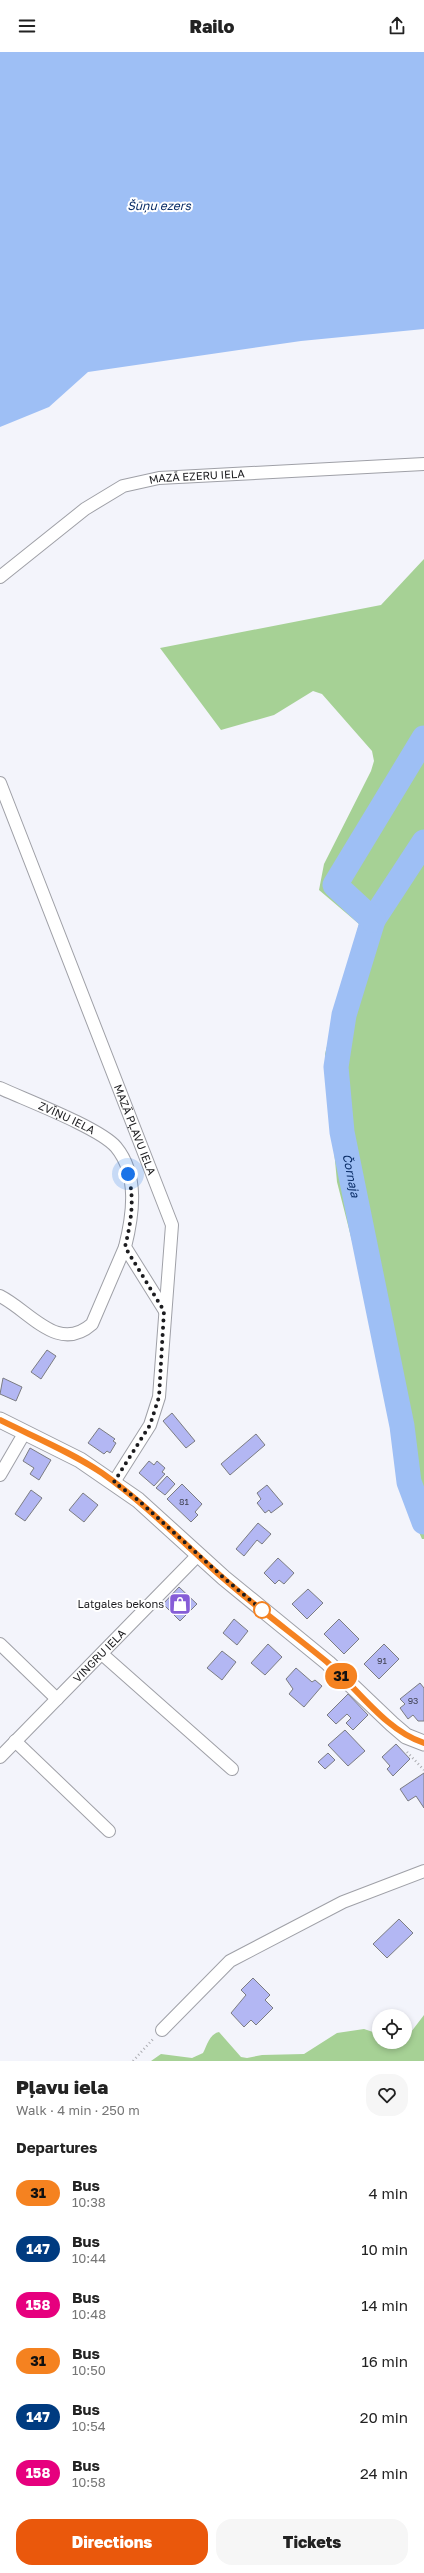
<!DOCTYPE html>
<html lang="en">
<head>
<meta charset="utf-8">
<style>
	:root { --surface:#fff; --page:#f6f6f6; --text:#222; --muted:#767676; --accent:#ea580c }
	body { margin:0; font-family:"Golos Text",sans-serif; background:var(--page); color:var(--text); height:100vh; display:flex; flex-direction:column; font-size:15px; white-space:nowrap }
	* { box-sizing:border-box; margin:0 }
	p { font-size:13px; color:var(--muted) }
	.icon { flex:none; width:22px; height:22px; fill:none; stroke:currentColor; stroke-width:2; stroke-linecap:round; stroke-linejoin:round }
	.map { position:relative; height:2009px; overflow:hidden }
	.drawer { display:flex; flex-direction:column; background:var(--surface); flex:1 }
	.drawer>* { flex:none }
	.badge { padding:0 8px; border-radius:13px; font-size:14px; line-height:26px }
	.controls { position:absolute; left:372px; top:1957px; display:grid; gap:8px }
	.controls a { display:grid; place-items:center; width:40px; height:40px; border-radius:50%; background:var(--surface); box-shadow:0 2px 6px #0003; font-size:20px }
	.you { position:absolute; width:20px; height:20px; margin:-10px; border:3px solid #fff; border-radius:50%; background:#1a73e8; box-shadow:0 0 0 6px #1a73e833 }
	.map>.badge { position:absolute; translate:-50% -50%; box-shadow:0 0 0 2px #fff }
	h2 { padding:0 16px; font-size:15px; line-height:36px }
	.round { display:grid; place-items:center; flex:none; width:42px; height:42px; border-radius:16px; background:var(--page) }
	.summary { display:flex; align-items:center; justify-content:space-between; height:68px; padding:0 16px }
	h1 { font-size:19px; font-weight:800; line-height:30px }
	.action { display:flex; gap:8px; margin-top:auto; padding:8px 16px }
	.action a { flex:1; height:46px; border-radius:16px; background:var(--accent); color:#fff; font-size:16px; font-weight:800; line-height:46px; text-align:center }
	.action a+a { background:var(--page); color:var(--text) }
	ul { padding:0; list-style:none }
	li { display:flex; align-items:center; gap:12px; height:56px; padding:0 16px }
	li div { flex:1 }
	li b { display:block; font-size:15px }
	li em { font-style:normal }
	li .badge { min-width:44px; font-weight:700; text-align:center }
	header { display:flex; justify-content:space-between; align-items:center; height:52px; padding:0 16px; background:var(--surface); font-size:18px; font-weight:800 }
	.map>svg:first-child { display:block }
</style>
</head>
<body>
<header><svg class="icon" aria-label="menu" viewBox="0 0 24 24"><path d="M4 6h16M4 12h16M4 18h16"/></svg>Railo<svg class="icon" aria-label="share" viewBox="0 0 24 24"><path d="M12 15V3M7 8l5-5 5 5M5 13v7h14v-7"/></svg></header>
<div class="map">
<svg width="424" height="2009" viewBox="0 0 424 2009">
	<rect width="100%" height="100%" fill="#f3f4fb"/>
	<g fill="#a6d195">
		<path d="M424,507V1487H422L400,1437L375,1279L337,1130L325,1002L359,872L319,838L324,812L371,719L374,709L372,699L322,642L313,639L274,663L221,678L160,596L381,553Z"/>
		<path d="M424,1963V2009H151L161,2002L192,2006L203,2001C207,1994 209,1982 219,1980L241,2005L247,2006L262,2003L304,2002L337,1981L364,1977L373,1980L379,1979V1990H405V1985L408,1984Z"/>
	</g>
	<path fill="#9ebff5" d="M0,0H424V277L301,289L88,320L49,355L0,375Z"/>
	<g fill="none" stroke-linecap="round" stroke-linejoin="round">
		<g stroke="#9ebff5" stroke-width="25">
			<path id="s1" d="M424,790L373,868L344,963L336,1015L342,1080L402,1374L409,1430L424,1470"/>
			<path d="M373,868L335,833L424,686"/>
		</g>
	</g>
	<g fill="#b3b7f3" stroke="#7b7c82">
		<path d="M47,1298L56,1304L41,1327L31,1320Z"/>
		<path d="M3,1326L22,1335L16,1349L0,1342Z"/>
		<path d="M172,1361L195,1389L186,1396L163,1369Z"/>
		<path d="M99,1376L115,1387L113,1389L116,1391L110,1401L107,1399L104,1402L88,1391Z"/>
		<path d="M256,1382L265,1393L230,1423L221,1412Z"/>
		<path d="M30,1396L51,1408L39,1428L30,1422L34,1416L23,1409Z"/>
		<path d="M149,1409L154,1413L157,1409L165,1416L162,1420L165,1422L154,1434L139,1421Z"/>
		<path d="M167,1424L175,1432L165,1443L156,1436Z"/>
		<path d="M182,1432L202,1452L195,1460L198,1463L191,1470L167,1447Z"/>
		<path d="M267,1433L283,1452L271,1461L269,1458L265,1461L257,1451L261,1447L257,1441Z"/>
		<path d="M31,1438L42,1446L25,1469L15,1462Z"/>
		<path d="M83,1441L98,1453L84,1470L69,1458Z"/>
		<path d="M258,1471L271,1482L262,1492L257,1488L244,1504L236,1497Z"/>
		<path d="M278,1506L294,1521L284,1532L279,1528L275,1532L264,1521Z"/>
		<path d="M179,1535L197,1552L180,1569L163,1552Z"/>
		<path d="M308,1537L323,1551L307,1567L292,1552Z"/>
		<path d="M234,1567L248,1579L237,1593L223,1581Z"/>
		<path d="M339,1567L359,1587L344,1602L324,1582Z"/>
		<path d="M268,1592L282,1605L265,1623L251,1611Z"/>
		<path d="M384,1592L399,1607L379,1627L364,1612Z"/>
		<path d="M222,1599L236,1610L222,1628L207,1616Z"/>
		<path d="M296,1616L312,1630L315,1628L322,1634L304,1655L289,1642L293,1637L286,1627Z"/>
		<path d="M420,1631L424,1636V1669H418L413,1663L408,1667L400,1656L405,1652L400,1647Z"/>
		<path d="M348,1642L368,1663L353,1678L346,1671L351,1666L347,1662L336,1672L327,1663Z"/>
		<path d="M345,1678L365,1699L348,1714L328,1693Z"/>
		<path d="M396,1692L410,1707L393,1724L387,1717L390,1714L382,1705Z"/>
		<path d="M328,1701L335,1708L325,1717L318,1710Z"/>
		<path d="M424,1721V1756L416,1744L408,1749L400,1737Z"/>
		<path d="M399,1867L413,1881L387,1906L373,1892Z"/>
		<path d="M253,1926L270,1943L265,1948L273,1956L256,1973L251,1968L244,1975L231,1961L246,1943L241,1938Z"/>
	</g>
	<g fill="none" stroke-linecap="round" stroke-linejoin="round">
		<g stroke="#9fa0a7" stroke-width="14">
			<g id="minor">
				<path id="s2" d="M0,525L85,457L123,434L159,426L424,412"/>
				<path id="s3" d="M0,731L172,1173L159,1345L150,1373L114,1430"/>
				<path id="s4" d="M0,1036C26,1048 100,1076 116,1095C139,1123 133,1163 125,1195L165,1259"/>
				<path d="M0,1244C30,1259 58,1302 92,1272L125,1195"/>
				<path d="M0,1423L25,1380"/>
				<path d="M0,1592L57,1647"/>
				<path d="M102,1602L232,1717"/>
				<path d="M15,1689L109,1779"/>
				<path id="s5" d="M0,1705L198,1503"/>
				<path d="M162,1978L230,1909L343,1850L424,1819"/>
			</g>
		</g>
		<g stroke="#9fa0a7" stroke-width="17">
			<path id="tertiary" d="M0,1368L80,1408L138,1448L224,1526L328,1611L392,1672L406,1684L424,1691"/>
		</g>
		<g stroke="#abacb1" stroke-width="2.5" stroke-dasharray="1 3" stroke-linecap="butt">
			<path d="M407,1700L424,1718"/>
			<path d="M133,2009L154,1986"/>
		</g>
		<use href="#minor" stroke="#fff" stroke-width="12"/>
		<use href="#tertiary" stroke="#fff" stroke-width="15"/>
	</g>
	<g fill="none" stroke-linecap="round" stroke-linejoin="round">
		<g stroke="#fff" stroke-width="9">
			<path id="line" d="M0,1368C34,1385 71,1400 102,1421C146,1452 183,1491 223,1526C257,1556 293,1582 327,1610C358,1637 385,1678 424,1691"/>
		</g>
		<use href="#line" stroke="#f58220" stroke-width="6"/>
		<path stroke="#1c1c1f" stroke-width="4" stroke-dasharray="0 7.2" d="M128,1122C135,1147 131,1170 125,1195L164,1259L159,1345L150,1373L114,1430L138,1448L224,1526L262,1558"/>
	</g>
	<defs>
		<g id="shop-square" transform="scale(1.15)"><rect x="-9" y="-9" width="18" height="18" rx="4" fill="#865dd7" stroke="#fff"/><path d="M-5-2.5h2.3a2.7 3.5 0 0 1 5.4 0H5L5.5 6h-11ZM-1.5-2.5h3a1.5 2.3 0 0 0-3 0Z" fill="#fff"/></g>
	</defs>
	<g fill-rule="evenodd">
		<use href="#shop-square" x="180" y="1552"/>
	</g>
	<circle fill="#fff" stroke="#f58220" stroke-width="2" cx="262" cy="1558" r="8"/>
	<g text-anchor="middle" stroke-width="4" stroke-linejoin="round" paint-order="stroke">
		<g font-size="9" fill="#424354">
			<text x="184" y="1453">81</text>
			<text x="382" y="1612">91</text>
			<text x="413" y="1652">93</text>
		</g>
		<g font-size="11" fill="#1c1c1f" stroke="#fff">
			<text dy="4" stroke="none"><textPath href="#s2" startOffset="228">MAZĀ EZERU IELA</textPath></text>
			<text dy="4" stroke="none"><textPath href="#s4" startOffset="73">ZVĪŅU IELA</textPath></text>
			<text dy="4" stroke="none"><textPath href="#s3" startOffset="372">MAZĀ PĻAVU IELA</textPath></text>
			<text dy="4" stroke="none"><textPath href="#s5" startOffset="142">VINGRU IELA</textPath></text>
		</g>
		<g font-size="11" fill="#1c1c1f" stroke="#fff" text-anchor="end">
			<text x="164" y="1556">Latgales bekons</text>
		</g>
		<g font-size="12" font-style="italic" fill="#0a2d67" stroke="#fff">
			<text x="159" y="158">Šūņu ezers</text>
			<text dy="4" stroke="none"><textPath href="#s1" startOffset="355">Čornaja</textPath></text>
		</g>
	</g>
</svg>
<div class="controls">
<a><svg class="icon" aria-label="locate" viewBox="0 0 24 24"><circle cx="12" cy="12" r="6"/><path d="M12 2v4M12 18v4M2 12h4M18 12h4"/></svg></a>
</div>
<div class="you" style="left:128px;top:1122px"></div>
<b class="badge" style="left:341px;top:1624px;background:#f58220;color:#111">31</b>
</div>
<section class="drawer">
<div class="summary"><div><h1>Pļavu iela</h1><p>Walk · 4 min · 250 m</p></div><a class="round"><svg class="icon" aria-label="heart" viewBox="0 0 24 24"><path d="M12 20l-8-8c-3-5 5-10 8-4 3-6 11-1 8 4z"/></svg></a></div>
<h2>Departures</h2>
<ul>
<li><span class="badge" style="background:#f58220;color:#111">31</span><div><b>Bus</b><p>10:38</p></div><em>4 min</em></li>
<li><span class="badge" style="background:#003b80;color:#fff">147</span><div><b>Bus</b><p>10:44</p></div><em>10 min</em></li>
<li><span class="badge" style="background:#e6007e;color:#fff">158</span><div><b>Bus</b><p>10:48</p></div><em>14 min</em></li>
<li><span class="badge" style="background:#f58220;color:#111">31</span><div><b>Bus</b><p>10:50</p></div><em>16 min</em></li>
<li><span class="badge" style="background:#003b80;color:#fff">147</span><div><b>Bus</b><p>10:54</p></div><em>20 min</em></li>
<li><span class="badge" style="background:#e6007e;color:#fff">158</span><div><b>Bus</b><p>10:58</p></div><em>24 min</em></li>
</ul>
<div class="action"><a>Directions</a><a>Tickets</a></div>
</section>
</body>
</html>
